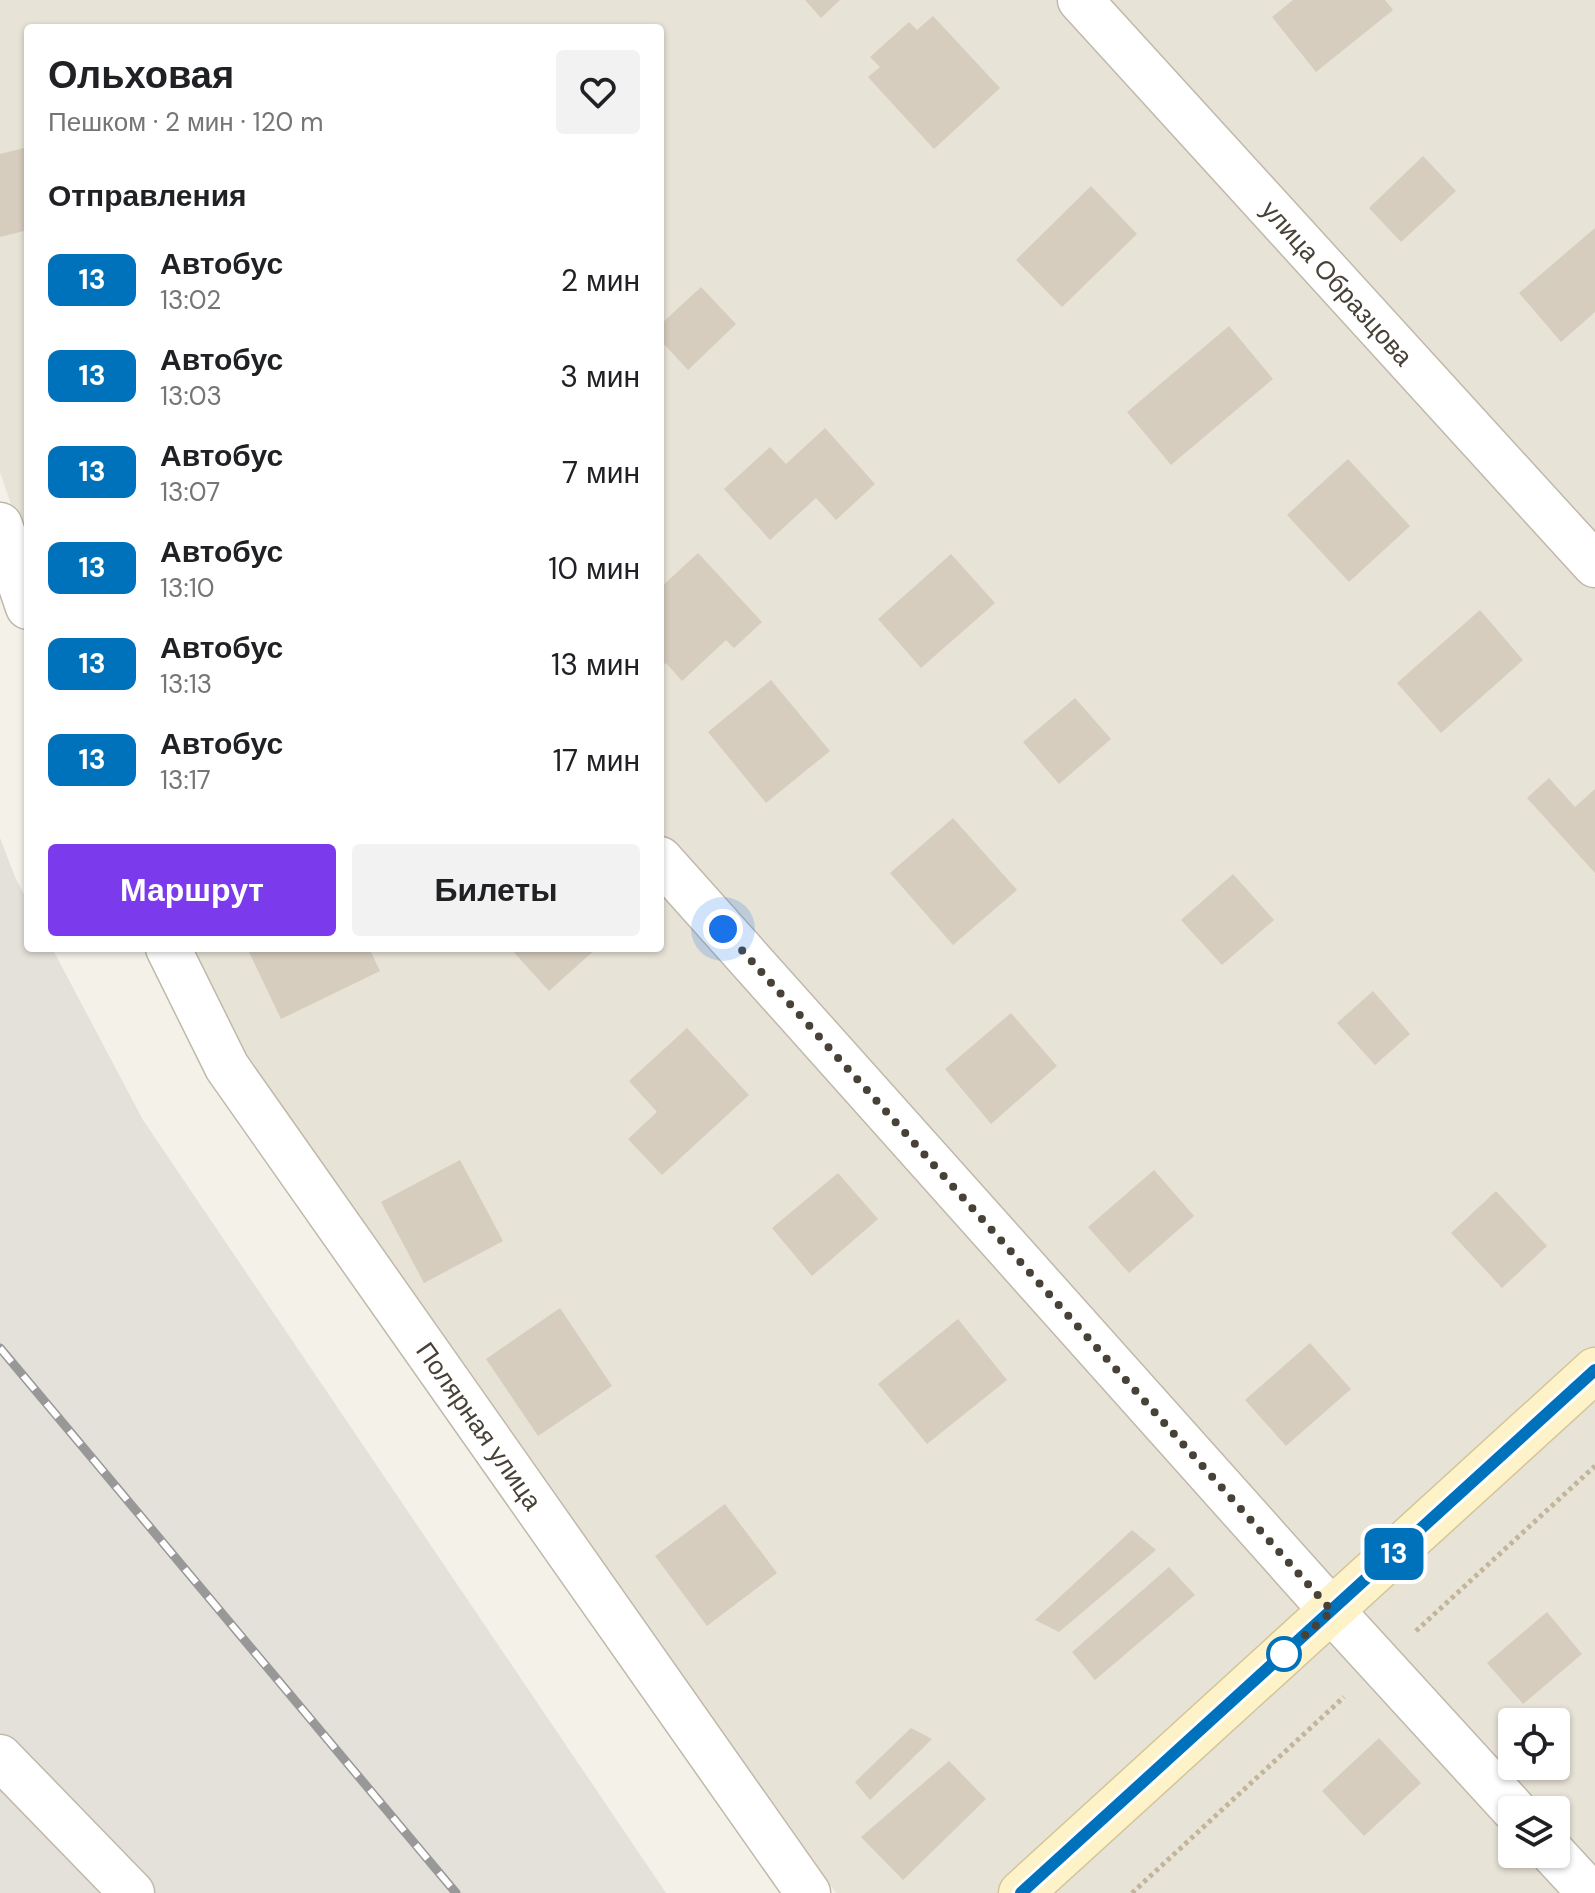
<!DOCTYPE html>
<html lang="ru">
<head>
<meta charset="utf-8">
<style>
	:root { --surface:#fff; --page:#f2f2f2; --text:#202124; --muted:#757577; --accent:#7c3aed }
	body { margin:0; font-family:"DM Sans",sans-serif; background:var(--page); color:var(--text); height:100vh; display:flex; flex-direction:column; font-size:30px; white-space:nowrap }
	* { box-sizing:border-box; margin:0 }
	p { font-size:26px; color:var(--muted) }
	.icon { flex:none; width:44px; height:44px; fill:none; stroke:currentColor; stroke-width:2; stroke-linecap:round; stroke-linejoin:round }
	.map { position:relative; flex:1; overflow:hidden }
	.drawer { position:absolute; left:24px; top:24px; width:640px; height:928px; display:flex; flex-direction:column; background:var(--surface); border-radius:8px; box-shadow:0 2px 6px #0004 }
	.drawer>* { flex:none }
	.badge { padding:0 16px; border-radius:12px; font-size:28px; line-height:52px }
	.buttons { position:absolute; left:1498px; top:1708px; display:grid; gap:16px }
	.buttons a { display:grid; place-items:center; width:72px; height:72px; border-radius:8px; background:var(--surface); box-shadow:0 2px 6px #0004; font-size:40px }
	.you { position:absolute; width:40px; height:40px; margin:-20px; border:6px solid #fff; border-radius:50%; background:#1a73e8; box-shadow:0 0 0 12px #1a73e833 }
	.map>.badge { position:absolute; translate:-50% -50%; box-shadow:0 0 0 4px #fff }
	h2 { padding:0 24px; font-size:30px; line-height:72px }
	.round { display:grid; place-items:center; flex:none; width:84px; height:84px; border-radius:8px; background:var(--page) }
	.summary { display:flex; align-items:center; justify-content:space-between; height:136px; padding:0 24px }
	h1 { font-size:38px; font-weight:700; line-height:60px }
	.cta { display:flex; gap:16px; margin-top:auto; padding:16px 24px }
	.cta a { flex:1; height:92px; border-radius:8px; background:var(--accent); color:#fff; font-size:32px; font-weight:700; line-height:92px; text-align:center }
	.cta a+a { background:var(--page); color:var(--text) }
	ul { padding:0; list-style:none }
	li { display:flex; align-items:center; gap:24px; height:96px; padding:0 24px }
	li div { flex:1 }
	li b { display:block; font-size:30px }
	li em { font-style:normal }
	li .badge { min-width:88px; font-weight:700; text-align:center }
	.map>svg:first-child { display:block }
</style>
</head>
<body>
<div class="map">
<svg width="1595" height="1893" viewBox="0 0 1595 1893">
	<rect width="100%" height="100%" fill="#f4f1e9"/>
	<path fill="#e8e3d7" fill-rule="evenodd" d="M0,0H1595V1893H836L240,1063L182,948H660V28H28V555L0,472ZM1512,1722H1556V1766H1512ZM1512,1810H1556V1854H1512Z"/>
	<path fill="#e4e0da" d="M0,838L15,877L28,902V948H52L143,1120L666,1893H0Z"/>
	<g fill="#d6cdbe">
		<path d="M805,0H840L821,18Z"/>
		<path d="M1293,0H1385L1393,10L1316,72L1272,17Z"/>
		<path d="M933,16L1000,88L934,149L868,77L880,67L870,57L909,22L917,30Z"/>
		<path d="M28,147V230L0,237V154Z"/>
		<path d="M1423,156L1456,191L1401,242L1369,208Z"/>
		<path d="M1091,186L1137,234L1062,307L1016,260Z"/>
		<path d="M1595,228V312L1561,342L1519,293Z"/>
		<path d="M701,287L736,324L688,370L660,340V325Z"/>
		<path d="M1229,326L1273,379L1171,465L1127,412Z"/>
		<path d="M825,428L875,484L836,520L816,498L770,540L724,489L770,447L786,464Z"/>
		<path d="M1348,459L1410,526L1349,582L1287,515Z"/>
		<path d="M698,553L762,622L734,648L726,640L682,681L666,663L660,668V588Z"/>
		<path d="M951,554L995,603L921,668L878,619Z"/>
		<path d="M1480,610L1523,660L1441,733L1397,683Z"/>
		<path d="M771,680L830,751L766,803L708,732Z"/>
		<path d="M1075,698L1111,739L1059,784L1023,742Z"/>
		<path d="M1549,778L1575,807L1595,789V873L1527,798Z"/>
		<path d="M953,818L1017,890L953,945L890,873Z"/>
		<path d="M1233,874L1274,920L1222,965L1181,920Z"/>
		<path d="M247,948H369L380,971L281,1019Z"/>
		<path d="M510,948H597L549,991Z"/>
		<path d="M1373,991L1410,1034L1375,1065L1337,1023Z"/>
		<path d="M1011,1013L1057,1066L991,1124L945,1069Z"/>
		<path d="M687,1028L749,1095L662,1175L628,1139L657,1112L629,1081Z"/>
		<path d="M460,1160L503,1241L424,1283L381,1202Z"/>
		<path d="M1154,1170L1194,1216L1129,1273L1088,1227Z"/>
		<path d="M838,1173L878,1219L812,1276L772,1228Z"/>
		<path d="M1496,1191L1547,1246L1502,1288L1451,1233Z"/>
		<path d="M560,1308L612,1386L538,1436L486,1359Z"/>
		<path d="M958,1319L1007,1380L927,1444L878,1384Z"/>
		<path d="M1310,1343L1351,1389L1286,1446L1245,1400Z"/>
		<path d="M725,1504L777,1573L707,1626L655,1556Z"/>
		<path d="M1132,1530L1156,1550L1059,1632L1035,1620Z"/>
		<path d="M1169,1567L1195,1595L1095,1680L1072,1652Z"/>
		<path d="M1547,1612L1582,1654L1523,1704L1487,1663Z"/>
		<path d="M911,1728L932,1739L870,1800L855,1782Z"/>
		<path d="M1379,1738L1421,1783L1364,1836L1322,1791Z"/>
		<path d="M949,1761L986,1799L903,1880L861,1837Z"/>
	</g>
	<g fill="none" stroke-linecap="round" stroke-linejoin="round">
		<g stroke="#c0b9ab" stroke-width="47">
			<g id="street">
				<path d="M1080,0L1595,565"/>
				<path d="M0,525L28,607"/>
				<path d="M660,859L1332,1611L1514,1810"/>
				<path d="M168,948L227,1067L808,1893"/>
				<path d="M0,1757L132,1893"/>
				<path d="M1554,1854L1590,1893"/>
			</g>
		</g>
		<g stroke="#d4c599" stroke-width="47">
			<path id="secondary" d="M1021,1893L1595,1370"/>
		</g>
		<g stroke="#c2b59c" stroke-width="5" stroke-dasharray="4 4" stroke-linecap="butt">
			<path d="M1416,1631L1595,1466"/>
			<path d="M1132,1893L1344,1697"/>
		</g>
		<use href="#street" stroke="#fff" stroke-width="44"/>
		<use href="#secondary" stroke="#fef2c9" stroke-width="44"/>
		<g stroke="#989898" stroke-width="9">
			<path id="rail" d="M0,1348L456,1893"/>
		</g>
		<use href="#rail" stroke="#fff" stroke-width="6" stroke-dasharray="18" stroke-linecap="butt"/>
	</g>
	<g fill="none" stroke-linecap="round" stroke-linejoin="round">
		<g stroke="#fff" stroke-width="18">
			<path id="line" d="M1021,1893L1595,1370"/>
		</g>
		<use href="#line" stroke="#0072bc" stroke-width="12"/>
		<path stroke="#484137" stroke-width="8" stroke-dasharray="0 14.4" d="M723,929L1332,1611L1284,1654"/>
	</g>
	<circle fill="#fff" stroke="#0072bc" stroke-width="4" cx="1284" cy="1654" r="16"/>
	<g text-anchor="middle" stroke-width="6" stroke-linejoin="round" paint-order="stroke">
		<g font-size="26" fill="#484137" stroke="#fff">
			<text transform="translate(1337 283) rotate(48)" y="9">улица Образцова</text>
			<text transform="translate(479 1426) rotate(55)" y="9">Полярная улица</text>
		</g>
	</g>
</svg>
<div class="buttons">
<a><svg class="icon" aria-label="locate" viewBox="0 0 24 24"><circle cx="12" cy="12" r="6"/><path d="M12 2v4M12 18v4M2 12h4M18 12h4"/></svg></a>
<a><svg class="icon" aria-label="layers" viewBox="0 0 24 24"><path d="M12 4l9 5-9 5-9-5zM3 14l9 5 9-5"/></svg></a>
</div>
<div class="you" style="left:723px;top:929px"></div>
<b class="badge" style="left:1394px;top:1554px;background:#0072bc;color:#fff">13</b>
<section class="drawer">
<div class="summary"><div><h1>Ольховая</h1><p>Пешком · 2 мин · 120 m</p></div><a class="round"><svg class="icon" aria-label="heart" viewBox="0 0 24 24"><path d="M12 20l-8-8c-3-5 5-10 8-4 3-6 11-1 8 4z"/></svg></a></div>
<h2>Отправления</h2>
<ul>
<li><span class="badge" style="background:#0072bc;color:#fff">13</span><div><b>Автобус</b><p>13:02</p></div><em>2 мин</em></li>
<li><span class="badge" style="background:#0072bc;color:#fff">13</span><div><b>Автобус</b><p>13:03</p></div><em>3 мин</em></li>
<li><span class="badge" style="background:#0072bc;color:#fff">13</span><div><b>Автобус</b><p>13:07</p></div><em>7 мин</em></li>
<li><span class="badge" style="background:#0072bc;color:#fff">13</span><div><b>Автобус</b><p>13:10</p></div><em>10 мин</em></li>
<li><span class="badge" style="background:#0072bc;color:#fff">13</span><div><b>Автобус</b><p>13:13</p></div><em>13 мин</em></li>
<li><span class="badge" style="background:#0072bc;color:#fff">13</span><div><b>Автобус</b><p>13:17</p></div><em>17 мин</em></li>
</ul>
<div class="cta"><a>Маршрут</a><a>Билеты</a></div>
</section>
</div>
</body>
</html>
